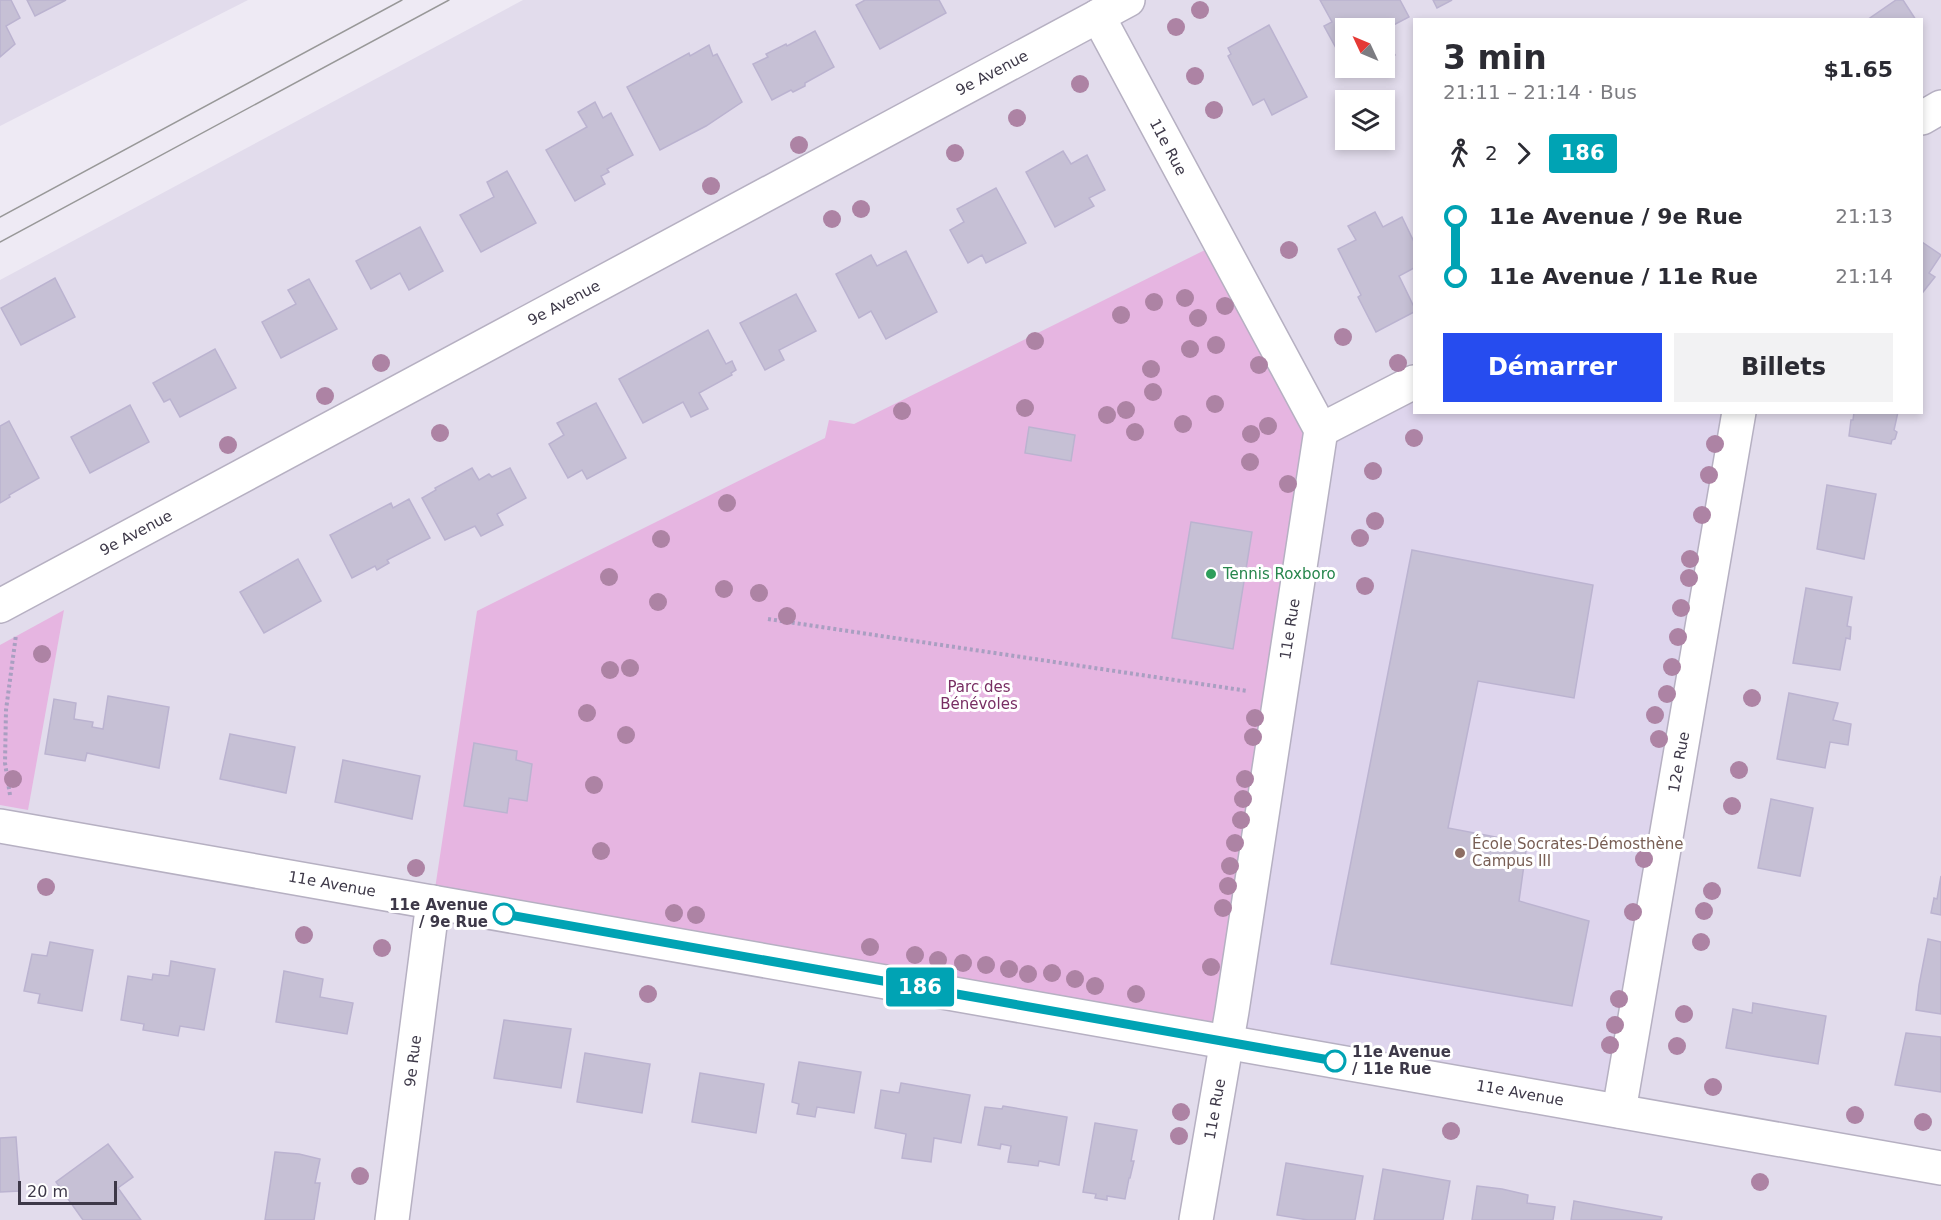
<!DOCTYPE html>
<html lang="fr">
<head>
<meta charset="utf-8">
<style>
	:root { --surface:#fff; --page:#f2f2f3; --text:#2b2b33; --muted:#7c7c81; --accent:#264cef }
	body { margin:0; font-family:"DejaVu Sans",sans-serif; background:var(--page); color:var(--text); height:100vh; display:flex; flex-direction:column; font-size:22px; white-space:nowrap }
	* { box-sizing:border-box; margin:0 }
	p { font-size:20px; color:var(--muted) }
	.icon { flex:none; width:33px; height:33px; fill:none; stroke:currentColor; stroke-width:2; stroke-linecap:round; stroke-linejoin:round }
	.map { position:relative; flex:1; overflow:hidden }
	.drawer { position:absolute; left:1413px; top:18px; width:510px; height:396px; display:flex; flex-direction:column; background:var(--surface); border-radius:0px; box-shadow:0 3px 9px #0003 }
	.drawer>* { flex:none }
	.badge { padding:0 12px; border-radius:4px; font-size:21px; line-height:39px }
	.needle { width:39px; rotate:314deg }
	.fabs { position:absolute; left:1335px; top:18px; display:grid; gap:12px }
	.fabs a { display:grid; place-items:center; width:60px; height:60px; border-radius:0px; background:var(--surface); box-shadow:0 3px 9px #0003; font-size:30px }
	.scale { position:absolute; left:18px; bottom:15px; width:99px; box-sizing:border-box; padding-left:6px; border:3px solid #3d3848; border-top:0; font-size:16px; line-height:21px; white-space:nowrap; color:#3d3848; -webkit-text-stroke:4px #fff; paint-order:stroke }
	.map>.badge { position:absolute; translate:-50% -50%; box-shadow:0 0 0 3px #fff }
	.legs { display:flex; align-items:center; gap:9px; height:66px; padding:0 30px; font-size:20px }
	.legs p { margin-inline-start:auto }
	.headline { display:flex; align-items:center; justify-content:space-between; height:102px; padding:0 30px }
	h1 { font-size:33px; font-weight:800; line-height:45px }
	.button { display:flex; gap:12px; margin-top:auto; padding:12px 30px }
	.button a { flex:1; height:69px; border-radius:0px; background:var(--accent); color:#fff; font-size:24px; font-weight:800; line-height:69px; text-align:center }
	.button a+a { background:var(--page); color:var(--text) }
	ul { padding:0 30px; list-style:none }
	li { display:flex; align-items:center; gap:21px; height:60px; font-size:22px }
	li i { display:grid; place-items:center; width:9px; height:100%; margin:0 8px; background:currentColor }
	li i::after { content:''; width:15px; height:15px; margin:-8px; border:4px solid; border-radius:50%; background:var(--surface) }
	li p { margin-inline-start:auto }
	li:first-child i { background:linear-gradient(#0000 50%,currentColor 0) }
	li:last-child i { background:linear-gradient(currentColor 50%,#0000 0) }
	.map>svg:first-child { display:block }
</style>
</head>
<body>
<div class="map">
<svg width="1941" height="1220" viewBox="0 0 1941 1220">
	<rect width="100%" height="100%" fill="#eeeaf4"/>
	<g fill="#e2dcec" fill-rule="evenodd">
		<path d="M0,0H248L0,126Z"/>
		<path d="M523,0H1941V1220H0V280ZM1414,20H1922V412H1414ZM1346,28H1384V68H1346ZM1346,100H1384V140H1346Z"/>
	</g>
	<path fill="#ded5ed" d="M1414,382V412L1739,413L1619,1111L1227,1042L1321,430Z"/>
	<g fill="#e6b5e1">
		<path d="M1211,247L1321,430L1227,1042L433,902L477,611L825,438L829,420L854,424Z"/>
		<path d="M64,610L28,810L0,805V645Z"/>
	</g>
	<g fill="#c6c0d5" stroke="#bbb3d0" stroke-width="1.5">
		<path d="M0,0H11L20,18L6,26L15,44L0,57Z"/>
		<path d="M27,0H66L35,16Z"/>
		<path d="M865,0H939L946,13L880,49L856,5Z"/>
		<path d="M1320,0H1400L1409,17L1384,30V28H1346V55L1341,57L1324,26L1332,22Z"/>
		<path d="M1433,0H1452L1437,8Z"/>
		<path d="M1896,0H1903L1916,20H1867Z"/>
		<path d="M1269,25L1307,97L1272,115L1264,99L1253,105L1228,56L1231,54L1228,48Z"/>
		<path d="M815,31L834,67L805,83V86L793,92L791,90L772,100L753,64L768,57L766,54L786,44L787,46Z"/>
		<path d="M1384,35L1395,55L1384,61Z"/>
		<path d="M709,45L713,56L717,54L742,102L706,126L660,150L627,87L689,53L690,56Z"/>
		<path d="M1358,68H1372L1361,73Z"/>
		<path d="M595,102L603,118L611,113L633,155L607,169L609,172L601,176L605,184L575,201L546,150L587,127L578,112Z"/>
		<path d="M1063,151L1071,164L1087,155L1105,190L1089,198L1094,206L1055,227L1026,172Z"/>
		<path d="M507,171L536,223L481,252L460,215L494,197L487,182Z"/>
		<path d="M996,188L1026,243L986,263L982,255L968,263L950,230L964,222L957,209Z"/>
		<path d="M1375,212L1383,227L1402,217L1414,242V268L1399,276L1414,307V312L1376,332L1358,297L1361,295L1338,249L1356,240L1348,226Z"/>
		<path d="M420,227L443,271L409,290L400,273L371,289L356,261Z"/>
		<path d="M1922,242L1941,255L1929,273L1935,277L1923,292L1922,290Z"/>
		<path d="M906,251L937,312L886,339L871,311L859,318L836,274L871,255L877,266Z"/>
		<path d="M55,278L75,317L21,345L1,308Z"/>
		<path d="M309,279L337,329L281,358L262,322L296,304L288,290Z"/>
		<path d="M796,294L816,331L779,350L784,360L765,370L740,323Z"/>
		<path d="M708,330L726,364L732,361L736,370L731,373L732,375L699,393L708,409L691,417L683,402L643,423L619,379Z"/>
		<path d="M215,349L236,388L180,417L170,399L164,402L153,383Z"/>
		<path d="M596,403L626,458L587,479L582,470L568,478L549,444L564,435L557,423Z"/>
		<path d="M130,405L149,442L90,473L71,437Z"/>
		<path d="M1854,412H1898L1894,430L1897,432L1895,439L1892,440L1891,444L1849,436L1851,420H1853Z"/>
		<path d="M9,421L39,478L9,495L10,497L0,503V426Z"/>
		<path d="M1029,427L1075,435L1071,461L1025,453Z"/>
		<path d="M472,468L479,480L489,474L492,477L510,468L526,498L497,514L503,525L481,536L475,526L445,540L422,498L436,490L435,488Z"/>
		<path d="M1827,485L1876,494L1864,559L1817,549Z"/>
		<path d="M409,499L430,538L387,560L389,563L377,570L375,566L352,578L330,535L391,503L393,508Z"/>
		<path d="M1191,522L1252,532L1233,649L1172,638Z"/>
		<path d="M1412,550L1593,585L1574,698L1478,681L1448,828L1527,843L1519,901L1589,921L1572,1006L1331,964Z"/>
		<path d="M298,559L321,601L264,633L240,592Z"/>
		<path d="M1806,588L1852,597L1847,626L1851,627L1850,639L1846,638L1840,670L1793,663Z"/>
		<path d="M1789,693L1838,703L1833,720L1851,724L1848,745L1830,742L1825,768L1777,759Z"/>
		<path d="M108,696L169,707L159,768L87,753L85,761L45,754L54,699L76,703L74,719L93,722L92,727L103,729Z"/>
		<path d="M230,734L295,747L286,793L220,779Z"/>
		<path d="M474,743L517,751L516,760L532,764L527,801L509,798L507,813L464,806Z"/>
		<path d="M343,760L420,776L412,819L335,802Z"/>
		<path d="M1771,799L1813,808L1800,876L1758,868Z"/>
		<path d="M1941,876V915L1931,913L1934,898L1937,899Z"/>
		<path d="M1928,939L1941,942V1014L1916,1010L1919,985Z"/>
		<path d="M50,942L93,950L82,1011L38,1003L40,994L24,991L32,954L47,956Z"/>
		<path d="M171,961L215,969L204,1030L180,1026L178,1036L143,1030L144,1024L121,1020L128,976L152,980L153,974L169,976Z"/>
		<path d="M284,971L323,979L320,997L353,1003L347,1034L276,1022Z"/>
		<path d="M1753,1003L1826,1016L1818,1064L1726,1048L1733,1009L1752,1013Z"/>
		<path d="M504,1020L571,1029L561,1088L494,1078Z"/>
		<path d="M1906,1033L1941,1037V1092L1895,1085Z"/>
		<path d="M585,1053L650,1064L642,1113L577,1102Z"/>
		<path d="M799,1062L861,1072L854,1113L817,1107L815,1117L797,1114L799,1104L792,1102Z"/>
		<path d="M700,1073L764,1084L756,1133L692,1122Z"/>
		<path d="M901,1083L970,1095L961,1143L934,1138L931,1162L902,1158L906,1134L875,1128L881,1090L899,1093Z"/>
		<path d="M1003,1106L1067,1117L1059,1165L1039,1161L1038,1166L1008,1162L1011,1146L1001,1144L1000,1149L978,1145L985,1107L1002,1109Z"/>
		<path d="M1095,1123L1137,1130L1131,1161H1134L1130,1178H1129L1125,1199L1107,1196V1200L1095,1198L1096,1194L1083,1192Z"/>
		<path d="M16,1137L20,1191L0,1192V1138Z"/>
		<path d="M108,1144L133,1177L118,1188L141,1220H83L56,1182Z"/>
		<path d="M275,1152L299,1154L320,1159L315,1183H320L314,1220H265Z"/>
		<path d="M1286,1163L1363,1176L1355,1220H1308L1277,1215Z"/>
		<path d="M1383,1169L1450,1181L1443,1220H1374Z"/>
		<path d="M1477,1186L1502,1189L1528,1195L1527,1203L1555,1207L1553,1220H1472Z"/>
		<path d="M1574,1201L1662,1217L1661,1220H1571Z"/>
	</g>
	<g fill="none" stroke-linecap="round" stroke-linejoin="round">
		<g stroke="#b6b0c2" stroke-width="36">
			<g id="minor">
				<path d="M1098,16L1321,430L1232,1011L1196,1220"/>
				<path d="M1922,118L1941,107"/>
				<path d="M1321,430L1414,382"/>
				<path d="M0,606L1128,0"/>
				<path d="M0,826L1941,1168"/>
				<path d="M1619,1111L1739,412"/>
				<path d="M392,1220L433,902"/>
			</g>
		</g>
		<g stroke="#a99fc1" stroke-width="4" stroke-dasharray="3 3" stroke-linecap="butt">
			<path d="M768,619L1248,691"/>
			<path d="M10,795L5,763L6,710L16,635"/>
		</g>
		<use href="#minor" stroke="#fff" stroke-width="33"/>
		<g stroke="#989898" stroke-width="1.5">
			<path d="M0,217L402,0"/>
			<path d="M0,242L449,0"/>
		</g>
	</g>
	<g fill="#ad83a4">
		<circle cx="1200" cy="10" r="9"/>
		<circle cx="1176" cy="27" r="9"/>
		<circle cx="1195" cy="76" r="9"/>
		<circle cx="1080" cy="84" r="9"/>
		<circle cx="1214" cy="110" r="9"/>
		<circle cx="1017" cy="118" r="9"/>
		<circle cx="799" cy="145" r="9"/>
		<circle cx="955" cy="153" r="9"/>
		<circle cx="711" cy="186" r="9"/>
		<circle cx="861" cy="209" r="9"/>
		<circle cx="832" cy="219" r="9"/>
		<circle cx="1289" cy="250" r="9"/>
		<circle cx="1185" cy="298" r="9"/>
		<circle cx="1154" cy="302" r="9"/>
		<circle cx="1225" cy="306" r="9"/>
		<circle cx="1121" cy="315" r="9"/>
		<circle cx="1198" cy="318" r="9"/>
		<circle cx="1343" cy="337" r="9"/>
		<circle cx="1035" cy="341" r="9"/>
		<circle cx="1216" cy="345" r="9"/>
		<circle cx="1190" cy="349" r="9"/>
		<circle cx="381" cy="363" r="9"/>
		<circle cx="1398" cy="363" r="9"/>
		<circle cx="1259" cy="365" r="9"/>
		<circle cx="1151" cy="369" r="9"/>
		<circle cx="1153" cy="392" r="9"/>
		<circle cx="325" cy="396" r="9"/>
		<circle cx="1215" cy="404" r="9"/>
		<circle cx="1025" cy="408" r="9"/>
		<circle cx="1126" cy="410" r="9"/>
		<circle cx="902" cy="411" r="9"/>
		<circle cx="1107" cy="415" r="9"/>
		<circle cx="1183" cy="424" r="9"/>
		<circle cx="1268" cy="426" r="9"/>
		<circle cx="1135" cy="432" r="9"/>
		<circle cx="440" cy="433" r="9"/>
		<circle cx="1251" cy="434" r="9"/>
		<circle cx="1414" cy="438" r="9"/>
		<circle cx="1715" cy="444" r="9"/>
		<circle cx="228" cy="445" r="9"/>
		<circle cx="1250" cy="462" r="9"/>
		<circle cx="1373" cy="471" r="9"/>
		<circle cx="1709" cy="475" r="9"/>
		<circle cx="1288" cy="484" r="9"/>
		<circle cx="727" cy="503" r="9"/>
		<circle cx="1702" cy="515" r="9"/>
		<circle cx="1375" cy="521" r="9"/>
		<circle cx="1360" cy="538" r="9"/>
		<circle cx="661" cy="539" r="9"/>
		<circle cx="1690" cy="559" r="9"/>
		<circle cx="609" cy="577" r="9"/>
		<circle cx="1689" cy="578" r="9"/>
		<circle cx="1365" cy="586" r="9"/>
		<circle cx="724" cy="589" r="9"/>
		<circle cx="759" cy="593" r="9"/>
		<circle cx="658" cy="602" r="9"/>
		<circle cx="1681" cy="608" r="9"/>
		<circle cx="787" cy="616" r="9"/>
		<circle cx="1678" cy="637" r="9"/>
		<circle cx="42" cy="654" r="9"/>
		<circle cx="1672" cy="667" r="9"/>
		<circle cx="630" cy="668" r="9"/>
		<circle cx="610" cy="670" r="9"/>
		<circle cx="1667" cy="694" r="9"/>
		<circle cx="1752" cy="698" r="9"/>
		<circle cx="587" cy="713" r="9"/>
		<circle cx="1655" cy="715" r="9"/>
		<circle cx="1255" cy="718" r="9"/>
		<circle cx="626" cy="735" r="9"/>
		<circle cx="1253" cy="737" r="9"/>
		<circle cx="1659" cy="739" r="9"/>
		<circle cx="1739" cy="770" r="9"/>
		<circle cx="13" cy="779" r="9"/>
		<circle cx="1245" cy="779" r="9"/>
		<circle cx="594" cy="785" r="9"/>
		<circle cx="1243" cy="799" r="9"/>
		<circle cx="1732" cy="806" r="9"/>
		<circle cx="1241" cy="820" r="9"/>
		<circle cx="1235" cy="843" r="9"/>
		<circle cx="601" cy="851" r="9"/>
		<circle cx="1644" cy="859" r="9"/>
		<circle cx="1230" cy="866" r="9"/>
		<circle cx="416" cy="868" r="9"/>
		<circle cx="1228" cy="886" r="9"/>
		<circle cx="46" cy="887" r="9"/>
		<circle cx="1712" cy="891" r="9"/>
		<circle cx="1223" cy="908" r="9"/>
		<circle cx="1704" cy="911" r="9"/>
		<circle cx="1633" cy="912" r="9"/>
		<circle cx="674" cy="913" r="9"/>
		<circle cx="696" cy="915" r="9"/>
		<circle cx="304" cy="935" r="9"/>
		<circle cx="1701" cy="942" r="9"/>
		<circle cx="870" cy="947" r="9"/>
		<circle cx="382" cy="948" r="9"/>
		<circle cx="915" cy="955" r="9"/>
		<circle cx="938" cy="960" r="9"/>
		<circle cx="963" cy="963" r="9"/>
		<circle cx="986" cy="965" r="9"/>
		<circle cx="1211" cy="967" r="9"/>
		<circle cx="1009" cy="969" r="9"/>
		<circle cx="1052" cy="973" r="9"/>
		<circle cx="1028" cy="974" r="9"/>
		<circle cx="1075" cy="979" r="9"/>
		<circle cx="1095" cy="986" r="9"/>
		<circle cx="648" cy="994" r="9"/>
		<circle cx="1136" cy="994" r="9"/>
		<circle cx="1619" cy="999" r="9"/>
		<circle cx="1684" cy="1014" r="9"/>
		<circle cx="1615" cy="1025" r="9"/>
		<circle cx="1610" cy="1045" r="9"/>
		<circle cx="1677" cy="1046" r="9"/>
		<circle cx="1713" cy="1087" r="9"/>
		<circle cx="1181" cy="1112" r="9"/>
		<circle cx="1855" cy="1115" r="9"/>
		<circle cx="1923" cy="1122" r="9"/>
		<circle cx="1451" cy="1131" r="9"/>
		<circle cx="1179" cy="1136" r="9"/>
		<circle cx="360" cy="1176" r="9"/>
		<circle cx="1760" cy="1182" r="9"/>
	</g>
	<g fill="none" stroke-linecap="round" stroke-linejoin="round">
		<g stroke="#fff" stroke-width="14">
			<path id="line-1" d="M504,914L1335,1061"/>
		</g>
		<use href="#line-1" stroke="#00a3b4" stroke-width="9"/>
	</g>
	<circle fill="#2e9e5b" stroke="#fff" stroke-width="2" cx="1211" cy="574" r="6"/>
	<circle fill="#8d6e63" stroke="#fff" stroke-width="2" cx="1460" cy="853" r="6"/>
	<g fill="#fff" stroke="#00a3b4" stroke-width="3">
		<circle cx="504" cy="914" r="10"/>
		<circle cx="1335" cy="1061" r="10"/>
	</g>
	<g text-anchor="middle" stroke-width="6" stroke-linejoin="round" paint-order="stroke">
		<g font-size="15" fill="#3d3848" stroke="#fff">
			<text transform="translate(992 73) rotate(-28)" y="5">9e Avenue</text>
			<text transform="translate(1168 147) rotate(62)" y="5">11e Rue</text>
			<text transform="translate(564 303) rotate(-28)" y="5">9e Avenue</text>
			<text transform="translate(136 533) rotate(-28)" y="5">9e Avenue</text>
			<text transform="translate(1290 629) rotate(-81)" y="5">11e Rue</text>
			<text transform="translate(1679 762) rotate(-80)" y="5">12e Rue</text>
			<text transform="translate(332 884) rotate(10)" y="5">11e Avenue</text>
			<text transform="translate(413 1061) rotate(-83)" y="5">9e Rue</text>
			<text transform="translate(1520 1093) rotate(10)" y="5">11e Avenue</text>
			<text transform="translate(1215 1109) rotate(-80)" y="5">11e Rue</text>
		</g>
		<g font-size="15" fill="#27864d" stroke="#fff" text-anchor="start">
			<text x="1223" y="579">Tennis Roxboro</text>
		</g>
		<g font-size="15" fill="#782e63" stroke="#fff">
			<text x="979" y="692">Parc des<tspan x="979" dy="17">Bénévoles</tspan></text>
		</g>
		<g font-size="15" fill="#785e54" stroke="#fff" text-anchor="start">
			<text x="1472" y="849">École Socrates-Démosthène<tspan x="1472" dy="17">Campus III</tspan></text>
		</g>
		<g font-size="15" font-weight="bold" fill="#3d3848" stroke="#fff" text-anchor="end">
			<text x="488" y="910">11e Avenue<tspan x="488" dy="17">/ 9e Rue</tspan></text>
			<text x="1352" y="1057" text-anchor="start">11e Avenue<tspan x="1352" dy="17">/ 11e Rue</tspan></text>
		</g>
	</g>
</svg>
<div class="fabs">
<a><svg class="needle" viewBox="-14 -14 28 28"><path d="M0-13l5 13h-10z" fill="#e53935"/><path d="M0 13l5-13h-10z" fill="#7c7c81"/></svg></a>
<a><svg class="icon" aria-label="layers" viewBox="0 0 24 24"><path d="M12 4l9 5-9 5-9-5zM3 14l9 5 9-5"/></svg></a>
</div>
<div class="scale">20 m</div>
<b class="badge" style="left:920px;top:987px;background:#00a3b4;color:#fff">186</b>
<section class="drawer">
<div class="headline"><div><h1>3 min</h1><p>21:11 – 21:14 · Bus</p></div><b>$1.65</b></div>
<div class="legs"><svg class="icon" aria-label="walk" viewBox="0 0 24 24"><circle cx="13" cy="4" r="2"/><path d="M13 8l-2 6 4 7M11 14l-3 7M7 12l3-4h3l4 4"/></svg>2<svg class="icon" aria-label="forward" viewBox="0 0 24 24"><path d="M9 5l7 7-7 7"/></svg><b class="badge" style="background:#00a3b4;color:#fff">186</b></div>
<ul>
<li><i style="color:#00a3b4"></i><b>11e Avenue / 9e Rue</b><p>21:13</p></li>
<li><i style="color:#00a3b4"></i><b>11e Avenue / 11e Rue</b><p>21:14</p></li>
</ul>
<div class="button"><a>Démarrer</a><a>Billets</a></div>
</section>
</div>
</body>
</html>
